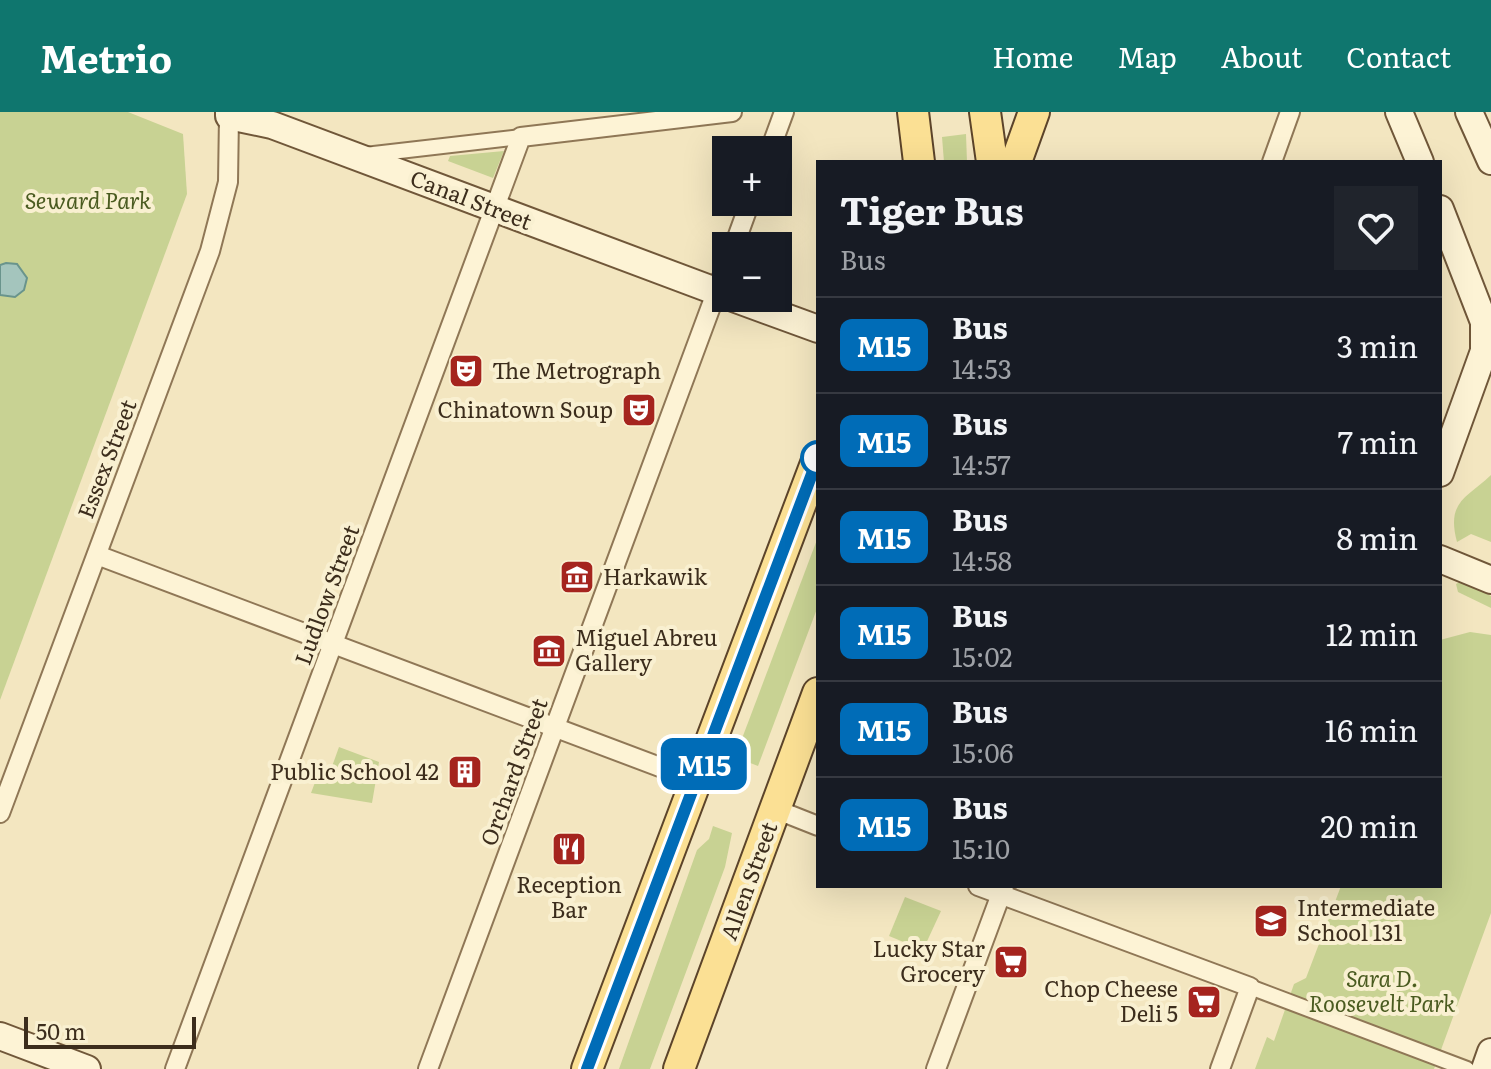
<!DOCTYPE html>
<html lang="en">
<head>
<meta charset="utf-8">
<style>
	:root { --surface:#171b24; --page:#20242c; --text:#f1f3f6; --muted:#9ea1a6; --line:#363941; --accent:#0f766e }
	body { margin:0; font-family:Literata,serif; background:var(--page); color:var(--text); height:100vh; display:flex; flex-direction:column; font-size:30px; white-space:nowrap }
	* { box-sizing:border-box; margin:0 }
	p { font-size:26px; color:var(--muted) }
	.icon { flex:none; width:44px; height:44px; fill:none; stroke:currentColor; stroke-width:2; stroke-linecap:round; stroke-linejoin:round }
	.map { position:relative; flex:1; overflow:hidden }
	.details { position:absolute; left:816px; top:48px; width:626px; height:728px; display:flex; flex-direction:column; background:var(--surface); border-radius:0px; box-shadow:0 8px 32px #0002 }
	.details>* { flex:none }
	.badge { padding:0 16px; border-radius:12px; font-size:28px; line-height:52px }
	.tools { position:absolute; left:712px; top:24px; display:grid; gap:16px }
	.tools a { display:grid; place-items:center; width:80px; height:80px; border-radius:0px; background:var(--surface); box-shadow:0 8px 32px #0002; font-size:40px }
	.scale { position:absolute; left:24px; bottom:20px; width:172px; box-sizing:border-box; padding-left:8px; border:4px solid #3c2d1c; border-top:0; font-size:22px; line-height:28px; white-space:nowrap; color:#3c2d1c; -webkit-text-stroke:6px #f9f0d1; paint-order:stroke }
	.map>.badge { position:absolute; translate:-50% -50%; box-shadow:0 0 0 4px #fff }
	.round { display:grid; place-items:center; flex:none; width:84px; height:84px; border-radius:0px; background:var(--page) }
	.summary { display:flex; align-items:center; justify-content:space-between; height:136px; padding:0 24px }
	h1 { font-size:38px; font-weight:700; line-height:60px }
	ul { padding:0; list-style:none }
	li { display:flex; align-items:center; gap:24px; height:96px; padding:0 24px; border-top:2px solid var(--line) }
	li div { flex:1 }
	li b { display:block; font-size:30px }
	li em { font-style:normal }
	li .badge { min-width:88px; font-weight:700; text-align:center }
	header { display:flex; align-items:center; gap:48px; box-sizing:border-box; height:112px; padding:0 40px; background:var(--accent); color:#fff }
	header strong { font-size:38px }
	nav { display:flex; gap:44px; margin-inline-start:auto; font-size:28px }
	.map>svg:first-child { display:block }
</style>
</head>
<body>
<header>
<strong>Metrio</strong>
<nav><a>Home</a><a>Map</a><a>About</a><a>Contact</a></nav>
</header>
<div class="map">
<svg width="1491" height="957" viewBox="0 0 1491 957">
	<rect width="100%" height="100%" fill="#f3e6c0"/>
	<g fill="#c8d293">
		<path d="M0,0H128L183,22L187,82L0,588Z"/>
		<path d="M966,22L967,50H944L942,25Z"/>
		<path d="M504,39L493,66L448,49L450,44Z"/>
		<path d="M1491,363V430L1471,422L1457,430C1446,389 1467,386 1491,363Z"/>
		<path d="M818,425V494L758,654L735,645Z"/>
		<path d="M1462,469L1491,484V496L1458,480L1456,472Z"/>
		<path d="M1470,520L1491,523V801L1434,957H1255L1267,925L1274,929L1294,872L1306,866L1341,774H1440V528Z"/>
		<path d="M339,635L379,650L372,691L311,681L320,657L330,660Z"/>
		<path d="M713,714L732,721L725,755L650,957H619L697,738L709,727Z"/>
		<path d="M905,785L941,799L923,838L889,824Z"/>
	</g>
	<path fill="#a4c5bd" stroke="#69948c" stroke-width="2" d="M6,151L17,152L27,166L24,178L15,185L0,183V153Z"/>
	<g fill="none" stroke-linecap="round" stroke-linejoin="round">
		<g stroke="#8f7756" stroke-width="18">
			<g id="pedestrian">
				<path d="M365,43L521,25"/>
				<path d="M1250,875L1467,957"/>
			</g>
		</g>
		<g stroke="#8f7756" stroke-width="22">
			<g id="minor">
				<path d="M770,38L784,0"/>
				<path d="M1272,50L1290,0"/>
				<path d="M734,134L750,90"/>
				<path d="M97,443L697,669"/>
				<path d="M775,697L818,714"/>
				<path d="M0,701L210,139L228,70L229,4"/>
				<path d="M978,774L1250,875L1220,957"/>
				<path d="M175,957L521,25L732,0"/>
				<path d="M428,957L726,154"/>
				<path d="M936,957L1004,774"/>
			</g>
		</g>
		<g stroke="#705739" stroke-width="30">
			<g id="secondary">
				<path d="M229,0V4L272,13L726,183"/>
				<path d="M1399,0L1420,50"/>
				<path d="M1469,0L1491,49"/>
				<path d="M1440,97L1484,210V239L1440,361"/>
				<path d="M733,186L818,217"/>
				<path d="M1440,447L1491,468"/>
				<path d="M0,924L87,957"/>
				<path d="M1485,957L1491,940"/>
			</g>
		</g>
		<g stroke="#5c442a" stroke-width="34">
			<g id="primary">
				<path d="M913,0L919,50"/>
				<path d="M985,0L992,50"/>
				<path d="M1016,50L1034,0"/>
				<path d="M587,957L818,346"/>
				<path d="M679,957L818,581"/>
			</g>
		</g>
		<use href="#pedestrian" stroke="#fdf3d5" stroke-width="14"/>
		<use href="#minor" stroke="#fdf3d5" stroke-width="18"/>
		<use href="#secondary" stroke="#fdf3d5" stroke-width="26"/>
		<use href="#primary" stroke="#fbe094" stroke-width="30"/>
	</g>
	<g fill="none" stroke-linecap="round" stroke-linejoin="round">
		<g stroke="#fff" stroke-width="18">
			<path id="line" d="M587,957L818,346"/>
		</g>
		<use href="#line" stroke="#006cb7" stroke-width="12"/>
	</g>
	<defs>
		<g id="theatre-square" transform="scale(1.8)"><rect x="-9" y="-9" width="18" height="18" rx="4" fill="#a5241e" stroke="#f9f0d1"/><path d="M-5-5.5Q0-4 5-5.5V0Q5 5 0 6Q-5 5-5 0ZM-3.3-2.5H-1v1.5H-3.3ZM1-2.5H3.3v1.5H1ZM-2.8 1Q0 5.5 2.8 1Z" fill="#fff"/></g>
		<g id="museum-square" transform="scale(1.8)"><rect x="-9" y="-9" width="18" height="18" rx="4" fill="#a5241e" stroke="#f9f0d1"/><path d="M0-6L6-3V-2H-6V-3ZM-5-1h2V3h-2ZM-1-1h2V3h-2ZM3-1h2V3H3ZM-6 4H6V6H-6Z" fill="#fff"/></g>
		<g id="building-square" transform="scale(1.8)"><rect x="-9" y="-9" width="18" height="18" rx="4" fill="#a5241e" stroke="#f9f0d1"/><path d="M-4-6H4V6H1V3H-1V6H-4ZM-2.5-4.3h1.7v1.8h-1.7ZM.8-4.3h1.7v1.8H.8ZM-2.5-1h1.7V.8h-1.7ZM.8-1h1.7V.8H.8Z" fill="#fff"/></g>
		<g id="restaurant-square" transform="scale(1.8)"><rect x="-9" y="-9" width="18" height="18" rx="4" fill="#a5241e" stroke="#f9f0d1"/><path d="M-5-6h1v4h1v-4h1v4h1v-4h1v5L-1.5 .5V6h-2V.5L-5-1ZM5-6V6H3V1.5H1.5Q1.5-4 5-6Z" fill="#fff"/></g>
		<g id="school-square" transform="scale(1.8)"><rect x="-9" y="-9" width="18" height="18" rx="4" fill="#a5241e" stroke="#f9f0d1"/><path d="M0-5L7-2L0 1L-7-2ZM-4 1L0 2.5L4 1V4Q0 6-4 4Z" fill="#fff"/></g>
		<g id="supermarket-square" transform="scale(1.8)"><rect x="-9" y="-9" width="18" height="18" rx="4" fill="#a5241e" stroke="#f9f0d1"/><path d="M-6-5.5h2.5l.6 2H6L4.5 2H-2.5L-4.4-4H-6ZM-1.5 3.2a1.3 1.3 0 1 0 .1 0ZM3 3.2a1.3 1.3 0 1 0 .1 0Z" fill="#fff"/></g>
	</defs>
	<g fill-rule="evenodd">
		<use href="#theatre-square" x="466" y="259"/>
		<use href="#theatre-square" x="639" y="298"/>
		<use href="#museum-square" x="577" y="465"/>
		<use href="#museum-square" x="549" y="539"/>
		<use href="#building-square" x="465" y="660"/>
		<use href="#restaurant-square" x="569" y="737"/>
		<use href="#school-square" x="1271" y="809"/>
		<use href="#supermarket-square" x="1011" y="850"/>
		<use href="#supermarket-square" x="1204" y="890"/>
	</g>
	<circle fill="#fff" stroke="#006cb7" stroke-width="4" cx="818" cy="346" r="16"/>
	<g text-anchor="middle" stroke-width="8" stroke-linejoin="round" paint-order="stroke">
		<g font-size="22" fill="#3c2d1c" stroke="#f9f0d1">
			<text transform="translate(471 88) rotate(21)" y="8">Canal Street</text>
			<text transform="translate(107 347) rotate(-69)" y="8">Essex Street</text>
			<text transform="translate(327 483) rotate(-70)" y="8">Ludlow Street</text>
			<text transform="translate(514 660) rotate(-70)" y="8">Orchard Street</text>
			<text transform="translate(749 769) rotate(-70)" y="8">Allen Street</text>
		</g>
		<g font-size="22" font-style="italic" fill="#4a5b20" stroke="#f9f0d1">
			<text x="88" y="97">Seward Park</text>
			<text x="1382" y="875">Sara D.<tspan x="1382" dy="25">Roosevelt Park</tspan></text>
		</g>
		<g font-size="22" fill="#3c2d1c" stroke="#f9f0d1" text-anchor="start">
			<text x="492" y="267">The Metrograph</text>
			<text x="613" y="306" text-anchor="end">Chinatown Soup</text>
			<text x="603" y="473">Harkawik</text>
			<text x="575" y="534">Miguel Abreu<tspan x="575" dy="25">Gallery</tspan></text>
			<text x="439" y="668" text-anchor="end">Public School 42</text>
			<text x="569" y="781" text-anchor="middle">Reception<tspan x="569" dy="25">Bar</tspan></text>
			<text x="1297" y="804">Intermediate<tspan x="1297" dy="25">School 131</tspan></text>
			<text x="985" y="845" text-anchor="end">Lucky Star<tspan x="985" dy="25">Grocery</tspan></text>
			<text x="1178" y="885" text-anchor="end">Chop Cheese<tspan x="1178" dy="25">Deli 5</tspan></text>
		</g>
	</g>
</svg>
<div class="tools">
<a>+</a>
<a>−</a>
</div>
<div class="scale">50 m</div>
<b class="badge" style="left:704px;top:652px;background:#006cb7;color:#fff">M15</b>
<section class="details">
<div class="summary"><div><h1>Tiger Bus</h1><p>Bus</p></div><a class="round"><svg class="icon" aria-label="heart" viewBox="0 0 24 24"><path d="M12 20l-8-8c-3-5 5-10 8-4 3-6 11-1 8 4z"/></svg></a></div>
<ul>
<li><span class="badge" style="background:#006cb7;color:#fff">M15</span><div><b>Bus</b><p>14:53</p></div><em>3 min</em></li>
<li><span class="badge" style="background:#006cb7;color:#fff">M15</span><div><b>Bus</b><p>14:57</p></div><em>7 min</em></li>
<li><span class="badge" style="background:#006cb7;color:#fff">M15</span><div><b>Bus</b><p>14:58</p></div><em>8 min</em></li>
<li><span class="badge" style="background:#006cb7;color:#fff">M15</span><div><b>Bus</b><p>15:02</p></div><em>12 min</em></li>
<li><span class="badge" style="background:#006cb7;color:#fff">M15</span><div><b>Bus</b><p>15:06</p></div><em>16 min</em></li>
<li><span class="badge" style="background:#006cb7;color:#fff">M15</span><div><b>Bus</b><p>15:10</p></div><em>20 min</em></li>
</ul>
</section>
</div>
</body>
</html>
